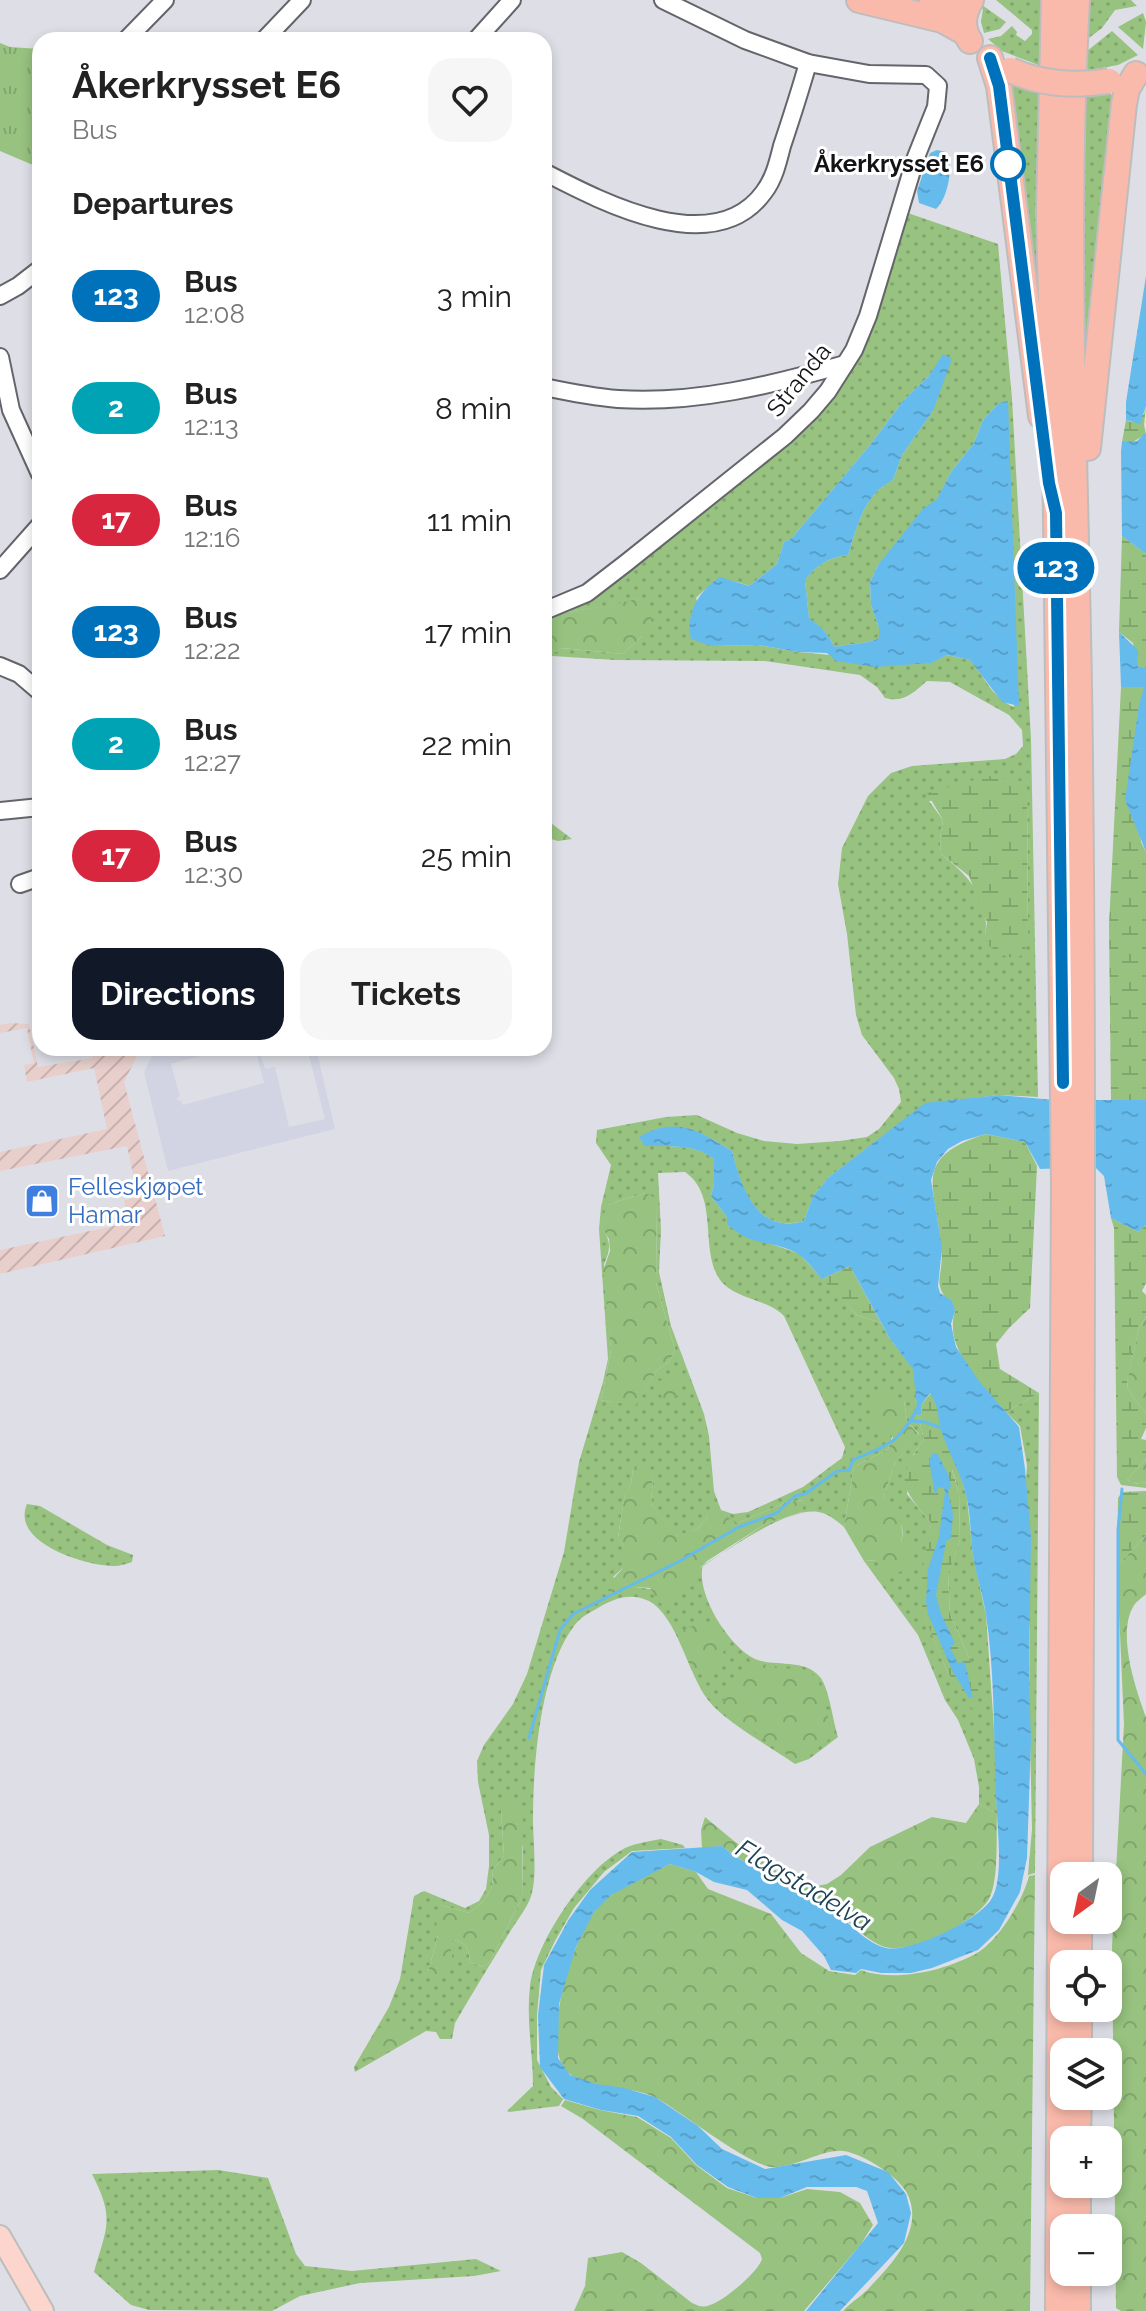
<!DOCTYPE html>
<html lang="en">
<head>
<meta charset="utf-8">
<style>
	:root { --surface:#fff; --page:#f6f6f6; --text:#222; --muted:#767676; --accent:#111827 }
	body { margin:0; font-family:Raleway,sans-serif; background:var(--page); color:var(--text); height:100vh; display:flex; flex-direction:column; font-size:30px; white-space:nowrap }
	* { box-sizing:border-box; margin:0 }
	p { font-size:26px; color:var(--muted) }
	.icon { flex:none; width:44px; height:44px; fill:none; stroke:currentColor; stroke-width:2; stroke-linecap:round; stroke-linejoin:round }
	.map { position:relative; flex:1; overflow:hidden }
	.details { position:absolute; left:32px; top:32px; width:520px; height:1024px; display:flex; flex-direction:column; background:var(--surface); border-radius:24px; box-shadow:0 4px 12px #0003 }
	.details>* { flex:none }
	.badge { padding:0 16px; border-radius:26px; font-size:28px; line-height:52px }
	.needle { width:52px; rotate:213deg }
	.buttons { position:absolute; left:1050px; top:1862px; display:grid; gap:16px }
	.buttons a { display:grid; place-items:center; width:72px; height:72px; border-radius:16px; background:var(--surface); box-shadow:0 4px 12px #0003; font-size:40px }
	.map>.badge { position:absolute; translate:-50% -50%; box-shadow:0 0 0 4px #fff }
	h2 { padding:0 40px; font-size:30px; line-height:72px }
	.round { display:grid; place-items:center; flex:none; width:84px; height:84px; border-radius:24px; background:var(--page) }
	.summary { display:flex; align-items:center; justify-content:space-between; height:136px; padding:0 40px }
	h1 { font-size:38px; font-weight:700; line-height:60px }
	.button { display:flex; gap:16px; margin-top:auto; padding:16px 40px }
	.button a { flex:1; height:92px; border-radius:24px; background:var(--accent); color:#fff; font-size:32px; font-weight:700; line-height:92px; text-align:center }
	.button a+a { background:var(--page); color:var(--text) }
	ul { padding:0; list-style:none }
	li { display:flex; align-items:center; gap:24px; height:112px; padding:0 40px }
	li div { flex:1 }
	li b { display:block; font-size:30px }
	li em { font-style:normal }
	li .badge { min-width:88px; font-weight:700; text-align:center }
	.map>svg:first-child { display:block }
</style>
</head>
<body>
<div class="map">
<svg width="1146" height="2311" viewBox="0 0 1146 2311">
	<defs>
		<pattern id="industrial-furrows" width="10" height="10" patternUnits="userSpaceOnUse" patternTransform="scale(2)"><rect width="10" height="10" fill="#e9cfcb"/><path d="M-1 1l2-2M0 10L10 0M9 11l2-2" fill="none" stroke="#c7b1ae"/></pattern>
		<pattern id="grass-dots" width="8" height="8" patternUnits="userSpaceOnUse" patternTransform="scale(2)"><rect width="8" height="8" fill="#97c27f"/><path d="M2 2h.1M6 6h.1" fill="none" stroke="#81a66d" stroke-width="1.8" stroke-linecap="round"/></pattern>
		<pattern id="forest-crowns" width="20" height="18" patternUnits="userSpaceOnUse" patternTransform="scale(2)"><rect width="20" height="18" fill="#97c27f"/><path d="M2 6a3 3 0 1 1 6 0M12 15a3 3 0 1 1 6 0" fill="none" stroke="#81a66d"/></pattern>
		<pattern id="wetland-marsh" width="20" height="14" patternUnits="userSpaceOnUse" patternTransform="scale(2)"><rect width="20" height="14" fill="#97c27f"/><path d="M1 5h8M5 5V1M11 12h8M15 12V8" fill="none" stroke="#81a66d"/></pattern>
		<pattern id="park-tufts" width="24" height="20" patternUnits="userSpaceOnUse" patternTransform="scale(2)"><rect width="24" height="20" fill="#97c27f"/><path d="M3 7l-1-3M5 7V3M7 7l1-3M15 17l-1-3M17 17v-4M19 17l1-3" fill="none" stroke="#81a66d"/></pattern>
		<pattern id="water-ripples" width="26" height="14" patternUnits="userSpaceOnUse" patternTransform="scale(2)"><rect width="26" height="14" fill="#65bbec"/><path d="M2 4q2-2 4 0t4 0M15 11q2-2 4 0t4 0" fill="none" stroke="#57a0ca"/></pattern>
	</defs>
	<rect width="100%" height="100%" fill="#dedfe6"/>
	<path fill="#d3d4e3" d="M156,1048H184L186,1054L209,1048H230L171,1064L180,1096L177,1098L178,1101L181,1100L183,1105L264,1083L255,1048H259L265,1069L275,1067L289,1127L325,1119L307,1048H316L335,1129L168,1171L144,1072Z"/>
	<path fill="url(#industrial-furrows)" d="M10,1023L29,1024L38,1067L93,1058L88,1048H141L124,1082L165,1236L0,1274V1250L128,1223L124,1200L137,1197L136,1188L140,1187L142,1196L147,1195L143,1179L138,1180L137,1173L133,1174L127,1146L0,1171V1152L107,1129L94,1068L27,1082L24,1065L34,1063L27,1028L0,1033V1025Z"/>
	<g fill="url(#grass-dots)" fill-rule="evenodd">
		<path d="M969,0H975L1006,22L1000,29L984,33L981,22L983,9Z"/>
		<path d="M996,0H1045L1041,66L1002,51L988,39L1001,36L1012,26L1017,32L1016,35L1025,41L1032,34V30Z"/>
		<path d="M1086,0H1131L1137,6L1115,10L1102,28L1085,41Z"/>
		<path d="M1143,13L1146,22L1143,49L1118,27Z"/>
		<path d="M1112,31L1138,55L1118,65L1079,72L1087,51Z"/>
		<path d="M1007,78L1041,88L1044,398Z"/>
		<path d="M1080,92L1111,94L1116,101L1084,416Z"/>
		<path d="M902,211L998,244L1012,399L1031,739L1038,1097L999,1095L925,1104L829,1177L813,1196L804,1221C756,1234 741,1188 732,1151C702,1132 673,1115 640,1138L646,1146C667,1146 697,1144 714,1159V1184L711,1196L727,1217L768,1243L798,1253L857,1315L881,1323L890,1339L914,1369L918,1416L924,1439L913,1455L907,1494L931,1523L920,1605L948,1673L956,1683L970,1660L950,1614L948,1574L960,1540L959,1493L952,1469L959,1470L967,1498L973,1555L986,1615L995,1743L997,1814L979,1804V1787L974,1759L958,1720L945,1700L918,1635L864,1561L877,1560L901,1543C906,1525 898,1509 883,1498L895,1463L919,1434L907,1421L904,1400L888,1449L854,1467L844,1527C838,1522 831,1516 823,1513C793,1502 729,1550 703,1565C695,1593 729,1647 755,1659C774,1667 805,1658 820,1677C829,1688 833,1721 838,1737L809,1759L795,1764C770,1746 726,1723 708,1700C688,1674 677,1616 649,1601C633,1593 618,1597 603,1605C593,1611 581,1616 574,1626C540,1671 533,1765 533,1820C533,1841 538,1880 530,1899C525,1911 515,1923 508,1935C490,1964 472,1994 455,2023L452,2039H440L436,2032L426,2031L355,2072L354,2067L389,2007L400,1979L414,1896L424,1891L465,1908L479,1901L486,1889L489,1866V1835L478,1782L477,1761L484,1745L513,1704L527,1674L564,1552L579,1462L603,1382L608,1359L599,1229L601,1207L611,1165L596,1143L597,1130L666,1117L697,1115L737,1133L764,1141L797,1144L840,1141L867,1137L879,1129L901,1102L899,1089L894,1078L862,1035L856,1015L847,934L838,884L842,848L868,796L891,773L912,766L1005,759L1016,754L1023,746L1022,730L1009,715L950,682L927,681C913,693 904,703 885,698L877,687L860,675L765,661L615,660L552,656L544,652V647L556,652L561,648L623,654L642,636L639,598L619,604L547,615L835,390ZM929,376L933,411L902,455L893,480C864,494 857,527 848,555C827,558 819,564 805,580L809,619L824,630L835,647C851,643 866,645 879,638V628L871,605L870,582L878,565L937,500L951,472L974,443L983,420L999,403L1014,707C992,698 985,677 970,660L947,655L930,663H918L798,652L759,645L711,646L696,598C715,579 724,577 749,586L777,564L784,542L792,538L870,445L903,401ZM1027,789L1028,940L985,935C991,898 967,875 941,854L940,838L943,820L929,801ZM685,1172C718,1195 701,1242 717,1275C730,1300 766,1297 784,1316L845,1447L842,1458L803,1487L748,1512L733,1514L721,1510L714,1491L709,1436L704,1414L671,1326L659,1272L661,1230L658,1173ZM645,1193L657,1204L656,1283L675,1350L669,1362L657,1370L636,1404L605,1401L601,1400L611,1350L604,1264C611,1249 611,1241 602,1228L609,1204ZM633,1469L653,1477L651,1504L676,1537L697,1529L708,1517L738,1523L787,1502L803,1500L802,1512L765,1524L700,1568L650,1589L635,1587L613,1577L623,1568V1548L618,1536L625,1494L631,1484ZM501,1810L523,1846L522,1898L489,1963L483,1967L470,1962C469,1949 466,1942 453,1940L428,1972L438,1935L441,1905L469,1913C484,1902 496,1890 492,1871L504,1856Z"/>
		<path d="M1039,1393L1035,1873L1028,1875L1032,1829L1029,1690L1030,1630L1026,1589L1025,1495L1027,1465L1020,1426L1006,1412Z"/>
		<path d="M27,1504L40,1506L107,1545L133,1555L132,1562C126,1564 120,1566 114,1566C86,1566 10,1543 27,1504Z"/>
		<path d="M661,1839L683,1845L685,1848L632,1851L604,1872L574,1908L555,1941L541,1970L537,2015V2060L551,2087L563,2099L559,2106L509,2112L507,2111L533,2086C533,2053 526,2021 530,1987C535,1944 582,1873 620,1851C632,1843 647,1842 661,1839Z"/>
		<path d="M218,2170L268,2178L296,2254L305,2266L352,2271L476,2259L501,2271L474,2276L360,2283L300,2296L272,2311L149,2310L131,2305L94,2272C107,2226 115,2219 92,2174Z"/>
	</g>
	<g fill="url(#forest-crowns)">
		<path d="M639,598L651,613L652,634L642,636L623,654L561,648L556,652L544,647V618C575,608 608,608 639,598Z"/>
		<path d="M544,821L551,823L572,839L558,841L544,837Z"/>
		<path d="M645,1193L652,1196L657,1204L656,1283L675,1350L669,1362L657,1370L636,1405L605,1401L601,1400L611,1350L603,1271L610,1251L609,1239L602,1228L603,1215L609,1204Z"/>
		<path d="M1146,1317V1414L1128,1390L1127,1380L1139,1328Z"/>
		<path d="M674,1373C686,1382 682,1394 671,1401L662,1397L656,1383Z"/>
		<path d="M884,1393L904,1400L907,1421L919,1435L895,1463L883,1498L903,1511C899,1522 904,1531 901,1543L911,1547L912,1568L883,1577L877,1560L864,1561L844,1527L854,1467L888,1449L893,1437L870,1420L873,1400Z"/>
		<path d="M1146,1459V1482L1138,1484L1127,1480Z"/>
		<path d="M640,1465L650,1467L653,1477L651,1504L676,1536L697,1529L708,1517L718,1512L738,1523L787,1502L804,1500L802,1512L765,1524L707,1561L700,1568L696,1584L661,1604L650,1588L635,1587C626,1594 620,1597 609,1592L607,1586L623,1568V1548L618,1537L625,1493L631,1484L633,1469Z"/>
		<path d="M1146,1535V1594C1142,1598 1135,1602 1133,1607C1117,1635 1136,1690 1146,1717V2311H1121L1116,2308L1112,1946L1124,1724L1117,1566Z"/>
		<path d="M697,1624L722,1627L730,1639L714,1670L705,1673L691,1669L681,1641L684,1629Z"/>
		<path d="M756,1663L808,1672L818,1679L833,1736L806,1757L793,1759L720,1708L732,1682Z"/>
		<path d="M515,1800L523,1806L522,1898L489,1963L483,1967L470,1962C469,1949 466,1942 453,1940L450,1945L453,1961L437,1978L428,1972L438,1935L435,1913L441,1905L469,1913C484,1902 496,1890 492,1871L504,1856L501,1810L506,1802Z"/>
		<path d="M979,1804L997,1814C996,1836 999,1881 989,1899C975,1923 908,1957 882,1946C859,1936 844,1914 823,1902C790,1882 752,1871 722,1846L702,1849L701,1830L705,1817L734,1841L792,1882L812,1887L827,1884L841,1875L870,1847L932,1817L966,1823Z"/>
		<path d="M670,1864L696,1872L708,1889L771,1914L801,1953L829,1971L855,1975L861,1970C895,1983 947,1970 977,1953C999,1940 1023,1900 1029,1876L1035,1875L1030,2311H843C851,2302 862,2296 870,2287C893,2263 925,2229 907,2193C898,2176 862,2153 843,2151C822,2149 793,2169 772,2167C748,2165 683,2113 658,2099C632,2084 596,2092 571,2075C536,2052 573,1940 594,1912C611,1888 644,1877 670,1864Z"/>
		<path d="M400,2020L408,2040L370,2062L362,2056L377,2029Z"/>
		<path d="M565,2100L600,2110L637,2117L671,2138L696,2165L727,2188L757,2198H780L807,2189L840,2192L860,2203L873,2225L861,2244L804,2311H574L585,2286L588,2258L622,2252L641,2263L692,2303C698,2306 703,2308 710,2305C724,2301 758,2272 762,2259L760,2253L583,2119L561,2106Z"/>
	</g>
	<g fill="url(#wetland-marsh)">
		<path d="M1146,406L1144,425L1146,434L1131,443L1122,442L1126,420L1131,422L1144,414Z"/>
		<path d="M1122,536L1146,554V668L1136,666L1133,643L1119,632Z"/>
		<path d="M1145,686C1128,737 1136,789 1141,842L1146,852V1100H1111L1109,925L1121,687Z"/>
		<path d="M988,776L1025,782L1027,789L1028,940L1024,953L1016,959L1002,955L988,945L985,935L987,922L969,876L941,854L940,838L943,820L927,793Z"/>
		<path d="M986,1134L1025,1142L1037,1166L1030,1308L1009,1328L996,1344L1000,1369L1039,1393L1006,1412C983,1386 943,1349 955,1311C928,1278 945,1282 941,1247C936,1186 910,1158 986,1134Z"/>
		<path d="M1111,1218L1138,1232L1146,1225V1283L1142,1291L1146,1295V1317L1139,1328L1127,1381L1128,1390L1146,1414V1428L1141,1439L1146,1440V1459L1127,1480L1137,1484L1146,1482V1488L1121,1485L1117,1477L1114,1228Z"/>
		<path d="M850,1266L881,1323L857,1315L822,1279Z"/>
		<path d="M931,1393L939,1408L942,1431L959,1470H952L959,1493L960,1540L948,1575L950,1614L970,1660L979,1694L973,1710L948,1673L920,1606L918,1594L931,1523C901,1486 894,1481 924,1439L918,1416L922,1414L921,1405Z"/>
		<path d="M1146,1491V1535L1117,1566L1118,1498L1122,1492Z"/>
	</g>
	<path fill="url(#park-tufts)" d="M0,43L10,47L40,49V168L0,151Z"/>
	<g fill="url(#water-ripples)">
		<path d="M937,150L946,152C954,166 948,198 936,209L919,203L917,191L930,153Z"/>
		<path d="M1146,276V406L1140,424L1126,420V402Z"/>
		<path d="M943,354L952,359L933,411L902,455L893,480C864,494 857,527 848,555C827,558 819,564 805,580L809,618L824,630L835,647C850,643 866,645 879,638V628L871,605L870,582L878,565L923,509L937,499L951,472L974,443L983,420L999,403L1008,401L1019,706L1002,702L970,660L947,655L931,663L875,667L836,661L827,653L798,652L759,645L711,646L691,639C685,613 699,591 720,577L749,586L777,564L784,542L792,538L870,445L903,401L929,376Z"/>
		<path d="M1144,434H1146V554L1122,536L1121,451L1122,442L1137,441Z"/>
		<path d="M1119,632L1138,650L1137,666L1146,668V852L1125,800L1139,705L1144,687H1121Z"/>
		<path d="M999,1095L1054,1100H1146V1225L1138,1232L1111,1218L1104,1176L1095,1167L1040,1169L1025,1142L986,1134L962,1141L948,1149L937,1162L931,1180L942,1248L938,1286L940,1293L952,1301L955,1311L951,1324L956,1347L979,1381L1019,1427L1025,1469L1031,1536L1029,1679L1031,1739L1027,1858L1020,1892L999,1930L978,1950L932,1968L911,1973H881L861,1969L856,1973L831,1970L824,1956L802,1931L782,1920L747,1890L714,1882L696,1872L670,1864L611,1895L594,1912L576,1947L559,2004L558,2058L570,2075L596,2084L624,2088L655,2097L698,2126L722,2149L765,2169L846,2155L888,2172L906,2194L911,2213L904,2243L840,2311H806L878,2223L867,2191L856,2187H807L780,2198H757L728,2187L697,2165L671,2137L638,2116L601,2110L564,2099L540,2067L538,2015L544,1965L569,1919L590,1890L632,1852L722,1846C753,1873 795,1881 828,1905C845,1918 863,1942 886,1948C910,1953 980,1920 992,1898C1003,1878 998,1837 997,1814C993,1748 996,1681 986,1615C983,1595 976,1575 973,1555C970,1535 971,1514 966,1495C961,1473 949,1454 942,1433C937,1418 940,1408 930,1393L921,1405L922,1414L918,1416L913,1369L890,1339L850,1266L822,1279C814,1270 805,1258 795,1252C768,1239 753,1248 727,1224V1217L711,1196L714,1184V1159C696,1144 667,1146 645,1146L639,1137C676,1115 700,1131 732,1151C741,1187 757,1235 804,1221L813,1196L829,1177L925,1103Z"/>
		<path d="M933,1453H937L948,1474L951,1487L948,1491L953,1515L951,1538L946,1542L936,1595L941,1614L955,1643L950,1648L958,1663L964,1662C968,1669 969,1686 973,1697L969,1698L953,1672L928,1614L926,1602L928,1569L939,1537L945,1491L943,1487L938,1488L935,1495L929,1460Z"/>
	</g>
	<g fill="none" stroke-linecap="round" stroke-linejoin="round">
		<g stroke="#65bbec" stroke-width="3">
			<path d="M911,1421L925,1422L942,1428"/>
			<path d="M1122,1489L1118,1530V1740L1146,1774"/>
			<path d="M529,1738L560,1630L573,1614L678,1562L739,1527L777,1513L795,1496L805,1494L837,1471L849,1470L853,1460C890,1444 900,1443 919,1405"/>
		</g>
		<g stroke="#64656b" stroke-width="20">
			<g id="minor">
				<path d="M126,40L165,0"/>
				<path d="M264,40L302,0"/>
				<path d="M476,40L512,0"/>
				<path d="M544,172C602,202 714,261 764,192C774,179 778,162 782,146C791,119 800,91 808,63"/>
				<path d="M0,296L18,286L40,269"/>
				<path d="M0,357L11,410L40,474"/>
				<path d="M544,387C568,392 593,397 618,399C695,404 772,385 845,364"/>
				<path d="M0,570L40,525"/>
				<path d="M544,611L587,593L626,563L785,436L811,411L828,391L854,350L868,316L916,157L936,107L938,86L926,75L869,74L808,63L745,40L663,0"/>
				<path d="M0,666L19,674L40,692"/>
				<path d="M0,811L40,807"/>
				<path d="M20,884L40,877"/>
			</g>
		</g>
		<g stroke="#bdbdbe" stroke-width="24">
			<path id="major" d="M0,2236L43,2311"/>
		</g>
		<g stroke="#bdbdbe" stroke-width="28">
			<g id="highway">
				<path d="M859,0L942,20L964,32"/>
				<path d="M932,0H954"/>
				<path d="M1054,0L1049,213L1056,513L1064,1182L1058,2311"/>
				<path d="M1077,0C1063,254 1078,509 1080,763C1084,1134 1081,1505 1080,1876"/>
				<path d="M970,41C961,27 963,14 971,0"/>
				<path d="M990,58L999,86L1041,416"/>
				<path d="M1088,448L1124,104L1127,89L1136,74"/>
				<path d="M1079,1964V1920"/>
				<path d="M1079,2052V2008"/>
				<path d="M1078,2140L1079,2096"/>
				<path d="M1078,2228V2184"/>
				<path d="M1078,2311V2272"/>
			</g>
		</g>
		<use href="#minor" stroke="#fff" stroke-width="16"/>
		<use href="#major" stroke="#fcd6cd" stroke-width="20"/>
		<use href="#highway" stroke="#fabaab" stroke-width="24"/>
		<g stroke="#bdbdbe" stroke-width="28" stroke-linecap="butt">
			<path id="highway-bridge" d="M1010,70C1043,85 1075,86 1109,81"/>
		</g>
		<use href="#highway-bridge" stroke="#fabaab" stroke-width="24"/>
	</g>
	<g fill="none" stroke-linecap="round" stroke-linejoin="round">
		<g stroke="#fff" stroke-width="18">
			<path id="line" d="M990,58L999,86L1049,483L1056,513L1063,1083"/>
		</g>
		<use href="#line" stroke="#0072bc" stroke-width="12"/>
	</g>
	<defs>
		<g id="shop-square" transform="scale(1.8)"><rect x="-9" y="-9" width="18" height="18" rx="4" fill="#3f7fe0" stroke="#fff"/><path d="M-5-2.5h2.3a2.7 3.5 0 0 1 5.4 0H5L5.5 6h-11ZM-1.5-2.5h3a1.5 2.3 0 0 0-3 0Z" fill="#fff"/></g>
	</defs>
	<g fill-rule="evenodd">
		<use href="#shop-square" x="42" y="1201"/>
	</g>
	<circle fill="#fff" stroke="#0072bc" stroke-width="4" cx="1008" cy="164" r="16"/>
	<g text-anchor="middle" stroke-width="6" stroke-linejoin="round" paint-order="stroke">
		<g font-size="24" font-weight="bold" fill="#131316" stroke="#fff" text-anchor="end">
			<text x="984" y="172">Åkerkrysset E6</text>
		</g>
		<g font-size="24" fill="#131316" stroke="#fff">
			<text transform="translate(799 380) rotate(-51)" y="8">Stranda</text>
		</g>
		<g font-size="24" fill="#366cbe" stroke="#fff" text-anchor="start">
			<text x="68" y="1195">Felleskjøpet<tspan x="68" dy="28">Hamar</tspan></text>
		</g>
		<g font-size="26" font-style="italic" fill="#1b4155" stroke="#fff">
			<text transform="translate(804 1885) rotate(31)" y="9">Flagstadelva</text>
		</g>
	</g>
</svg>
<div class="buttons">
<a><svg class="needle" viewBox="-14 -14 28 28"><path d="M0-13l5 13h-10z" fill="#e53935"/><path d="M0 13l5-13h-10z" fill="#767676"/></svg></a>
<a><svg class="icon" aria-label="locate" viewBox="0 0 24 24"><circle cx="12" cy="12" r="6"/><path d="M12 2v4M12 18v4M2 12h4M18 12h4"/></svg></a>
<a><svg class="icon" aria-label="layers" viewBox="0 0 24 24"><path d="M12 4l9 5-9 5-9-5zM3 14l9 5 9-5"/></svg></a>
<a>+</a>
<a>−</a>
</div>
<b class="badge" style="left:1056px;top:568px;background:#0072bc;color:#fff">123</b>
<section class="details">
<div class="summary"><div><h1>Åkerkrysset E6</h1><p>Bus</p></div><a class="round"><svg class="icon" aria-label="heart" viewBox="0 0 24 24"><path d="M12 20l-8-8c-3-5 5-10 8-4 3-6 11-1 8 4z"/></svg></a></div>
<h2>Departures</h2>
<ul>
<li><span class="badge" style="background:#0072bc;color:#fff">123</span><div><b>Bus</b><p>12:08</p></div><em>3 min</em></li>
<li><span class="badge" style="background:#00a3b4;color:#fff">2</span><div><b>Bus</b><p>12:13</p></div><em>8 min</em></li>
<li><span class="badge" style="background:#d7263d;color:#fff">17</span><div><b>Bus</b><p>12:16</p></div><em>11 min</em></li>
<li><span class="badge" style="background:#0072bc;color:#fff">123</span><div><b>Bus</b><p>12:22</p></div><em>17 min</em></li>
<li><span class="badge" style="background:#00a3b4;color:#fff">2</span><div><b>Bus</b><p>12:27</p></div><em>22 min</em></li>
<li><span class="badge" style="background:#d7263d;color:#fff">17</span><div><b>Bus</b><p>12:30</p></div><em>25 min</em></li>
</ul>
<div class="button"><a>Directions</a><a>Tickets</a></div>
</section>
</div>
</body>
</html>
